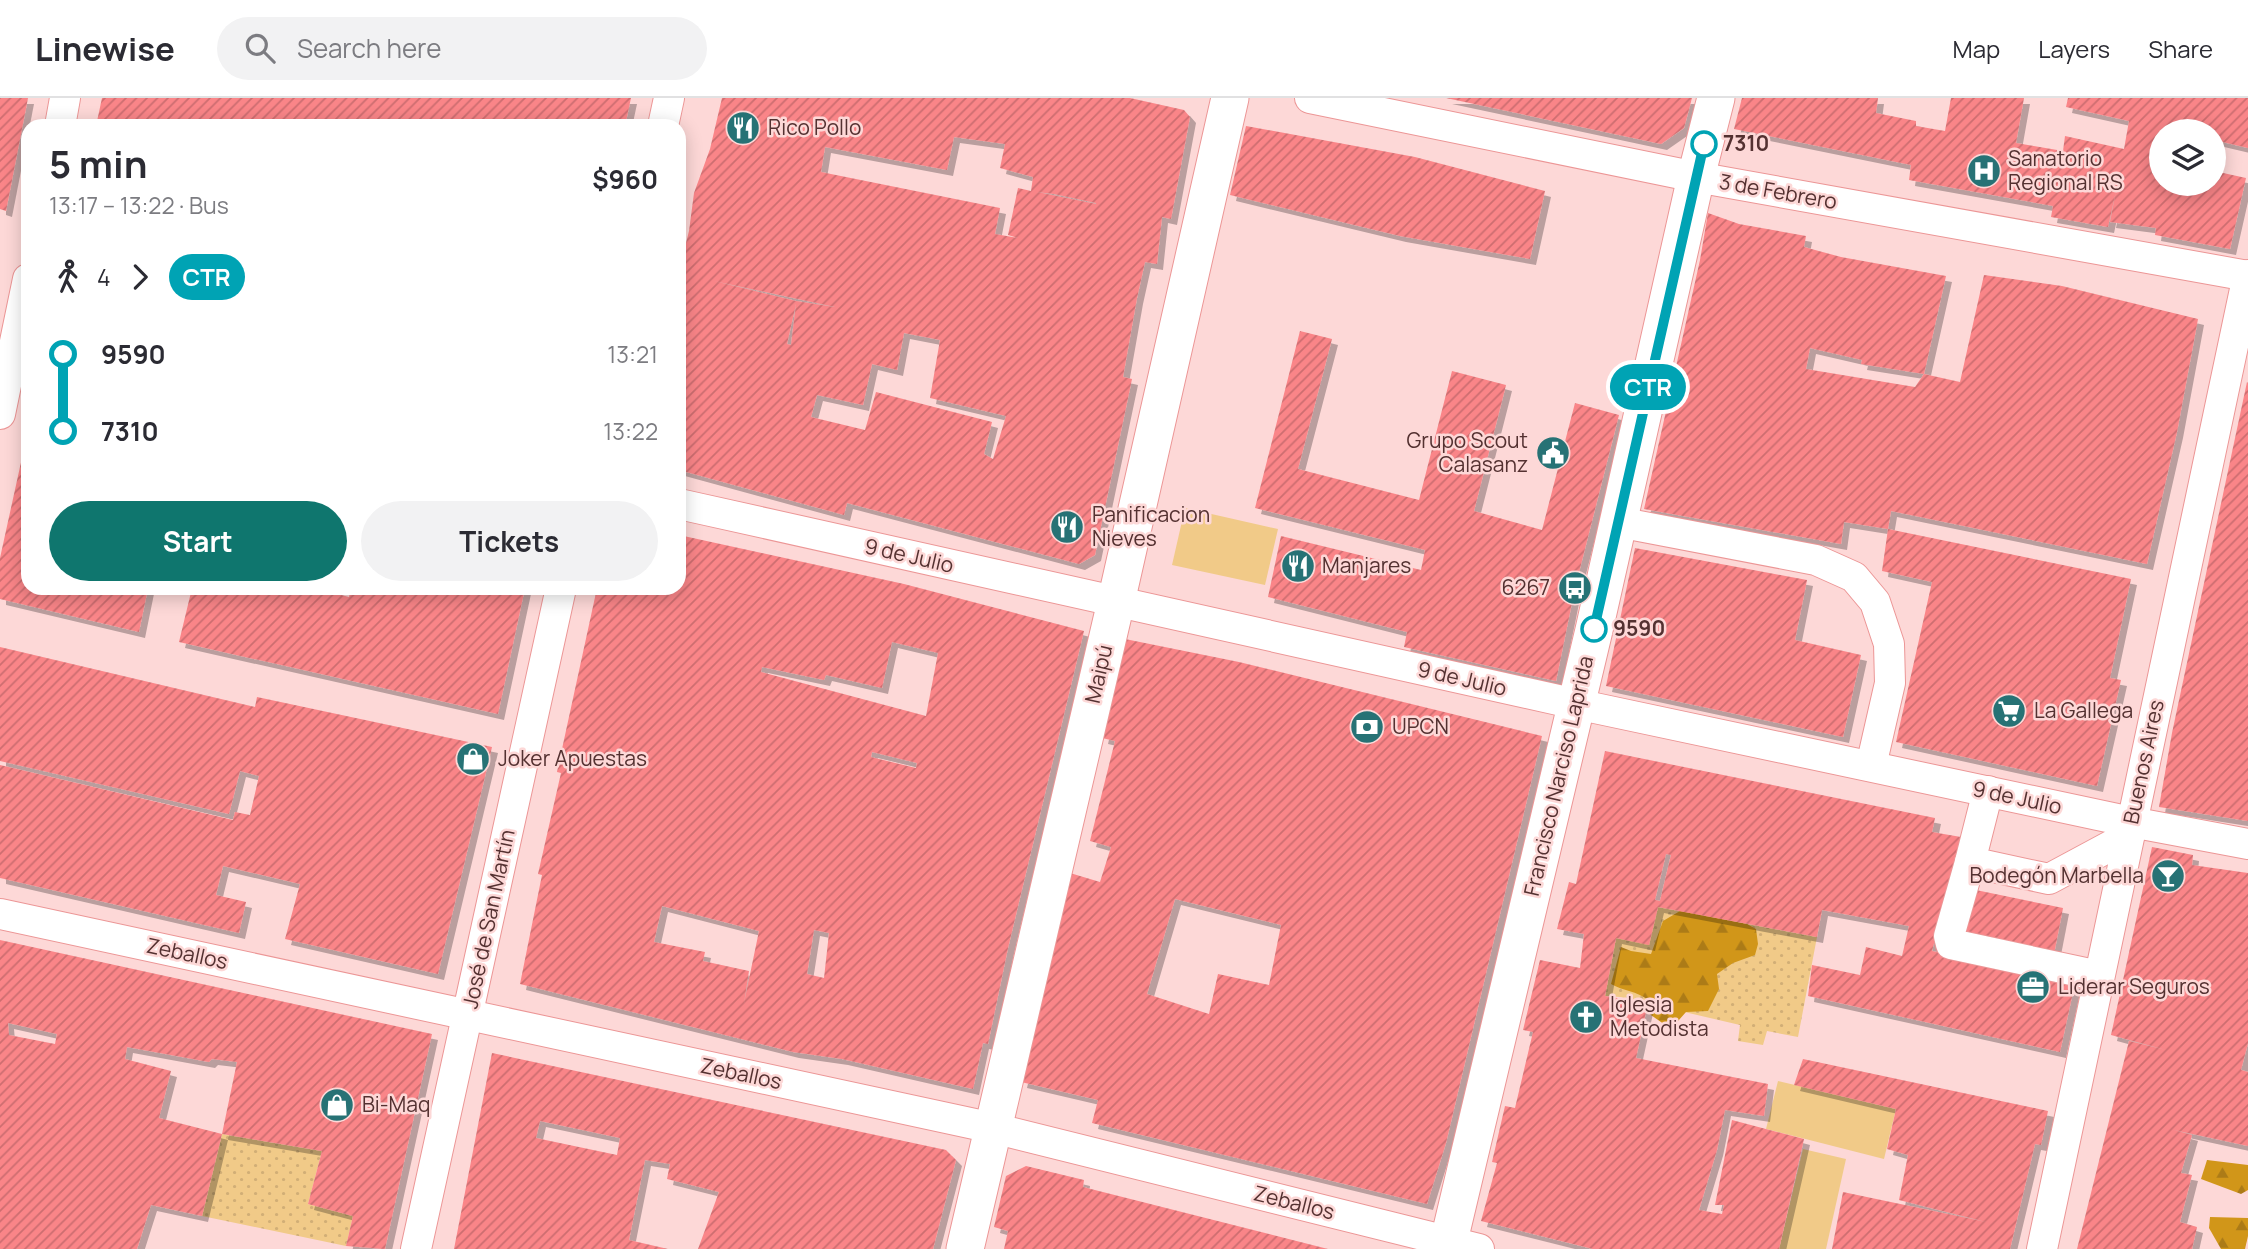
<!DOCTYPE html>
<html lang="en">
<head>
<meta charset="utf-8">
<style>
	:root { --surface:#fff; --page:#f2f2f3; --text:#2b2b33; --muted:#7c7c81; --line:#e1e1e2; --accent:#0f766e }
	body { margin:0; font-family:Manrope,sans-serif; background:var(--page); color:var(--text); height:100vh; display:flex; flex-direction:column; font-size:26px; white-space:nowrap }
	* { box-sizing:border-box; margin:0 }
	p { font-size:23px; color:var(--muted) }
	.icon { flex:none; width:38px; height:38px; fill:none; stroke:currentColor; stroke-width:2; stroke-linecap:round; stroke-linejoin:round }
	.map { position:relative; flex:1; overflow:hidden }
	.drawer { position:absolute; left:21px; top:21px; width:665px; height:476px; display:flex; flex-direction:column; background:var(--surface); border-radius:21px; box-shadow:0 4px 18px #0003 }
	.drawer>* { flex:none }
	.badge { padding:0 14px; border-radius:23px; font-size:24px; line-height:46px }
	.fabs { position:absolute; left:2149px; top:21px; display:grid; gap:14px }
	.fabs a { display:grid; place-items:center; width:77px; height:77px; border-radius:50%; background:var(--surface); box-shadow:0 4px 18px #0003; font-size:35px }
	.map>.badge { position:absolute; translate:-50% -50%; box-shadow:0 0 0 4px #fff }
	.legs { display:flex; align-items:center; gap:10px; height:77px; padding:0 28px; font-size:23px }
	.legs p { margin-inline-start:auto }
	.overview { display:flex; align-items:center; justify-content:space-between; height:119px; padding:0 28px }
	h1 { font-size:38px; font-weight:700; line-height:52px }
	.button { display:flex; gap:14px; margin-top:auto; padding:14px 28px }
	.button a { flex:1; height:80px; border-radius:42px; background:var(--accent); color:#fff; font-size:28px; font-weight:700; line-height:80px; text-align:center }
	.button a+a { background:var(--page); color:var(--text) }
	ul { padding:0 28px; list-style:none }
	li { display:flex; align-items:center; gap:24px; height:77px; font-size:26px }
	li i { display:grid; place-items:center; width:10px; height:100%; margin:0 9px; background:currentColor }
	li i::after { content:''; width:18px; height:18px; margin:-9px; border:5px solid; border-radius:50%; background:var(--surface) }
	li p { margin-inline-start:auto }
	li:first-child i { background:linear-gradient(#0000 50%,currentColor 0) }
	li:last-child i { background:linear-gradient(currentColor 50%,#0000 0) }
	header { display:flex; align-items:center; gap:42px; box-sizing:border-box; height:98px; padding:0 35px; background:var(--surface); border-bottom:2px solid var(--line) }
	header strong { font-size:33px }
	nav { display:flex; gap:38px; margin-inline-start:auto; font-size:24px }
	.search { width:490px; height:63px; background:var(--page); display:flex; align-items:center; gap:18px; box-sizing:border-box; padding:0 24px; border-radius:38px; color:var(--muted); font-size:26px }
	.map>svg:first-child { display:block }
</style>
</head>
<body>
<header>
<strong>Linewise</strong>
<div class="search"><svg class="icon" aria-label="search" viewBox="0 0 24 24"><circle cx="10" cy="10" r="6"/><path d="M15 15l6 6"/></svg>Search here</div>
<nav><a>Map</a><a>Layers</a><a>Share</a></nav>
</header>
<div class="map">
<svg width="2248" height="1151" viewBox="0 0 2248 1151">
	<defs>
		<pattern id="grass-dots" width="8" height="8" patternUnits="userSpaceOnUse" patternTransform="scale(1.75)"><rect width="8" height="8" fill="#f1ca88"/><path d="M2 2h.1M6 6h.1" fill="none" stroke="#d1ae76" stroke-width="1.8" stroke-linecap="round"/></pattern>
		<pattern id="forest-firs" width="22" height="20" patternUnits="userSpaceOnUse" patternTransform="scale(1.75)"><rect width="22" height="20" fill="#d19619"/><path d="M5 1l3.5 6h-7zM16 11l3.5 6h-7z" fill="#ac7b17"/></pattern>
		<pattern id="building-hatch" width="6" height="6" patternUnits="userSpaceOnUse" patternTransform="scale(1.75)"><rect width="6" height="6" fill="#fa8588"/><path d="M-1 1l2-2M0 6l6-6M5 7l2-2" fill="none" stroke="#cd6d70"/></pattern>
		<filter id="shadow"><feDropShadow dx="6" dy="6" stdDeviation="0" flood-color="#0004"/></filter>
	</defs>
	<rect width="100%" height="100%" fill="#fdd8d7"/>
	<g fill="url(#grass-dots)">
		<path d="M1658,809L1817,839L1798,939L1767,933L1763,947L1738,943L1740,927L1620,899L1605,898L1616,840L1649,846Z"/>
		<path d="M222,1036L322,1053L308,1106L353,1118L346,1148L202,1118Z"/>
	</g>
	<g fill="url(#forest-firs)">
		<path d="M1680,813L1747,826L1756,831L1758,846L1755,857L1733,865L1717,876L1719,891L1708,913L1686,914L1671,931L1648,915V902C1637,893 1623,893 1611,886L1621,849L1631,853L1651,856L1663,823Z"/>
		<path d="M2207,1062L2248,1067V1092L2241,1096L2201,1081Z"/>
		<path d="M2210,1119L2248,1120V1138L2245,1151H2221L2209,1130Z"/>
	</g>
	<g fill="#f1ca88">
		<path d="M1185,410L1278,431L1265,487L1172,467Z"/>
		<path d="M1778,983L1896,1011L1884,1061L1766,1031Z"/>
		<path d="M1803,1051L1846,1061L1826,1151H1779Z"/>
	</g>
	<g fill="url(#building-hatch)" fill-rule="evenodd" filter="url(#shadow)">
		<path d="M0,0H28L6,113L0,111Z"/>
		<path d="M102,0H631L625,28H96Z"/>
		<path d="M722,0H1130L1184,12L1190,19L1171,121L1162,119L1157,166L1145,164L1137,200L1123,279L1132,281L1095,457L1079,466L847,405L844,417L679,372V173L689,133L694,95L710,51ZM954,39L1005,46L1000,70L1033,79L1031,93L1018,90L1008,137L1018,140L995,136L1000,110L821,74L825,49L947,72ZM1037,94L1054,96L1096,105V106ZM714,183L835,209H834L796,203ZM796,206L791,247L787,246ZM904,235L940,242L930,300L1006,318L993,361L984,356L992,324L876,294L865,332L811,319L817,297L863,307L872,266L897,272Z"/>
		<path d="M1446,0H1692L1684,30L1661,46Z"/>
		<path d="M1742,0H1878L1876,15L1916,23V28L1945,33L1951,0H2024L2016,45L2063,53L2065,38L2124,51L2129,23L2066,9L2068,0H2248V50L2214,42V33H2161V86H2214V73L2246,80L2230,151L2155,137L2156,130L2110,124L2116,93L2108,129L2051,119L2053,108L1909,82L1911,67L1734,31Z"/>
		<path d="M1246,28L1415,59L1545,93L1530,161L1400,138L1230,97Z"/>
		<path d="M1708,115L1739,126L1806,138L1804,149L1841,159L1946,178L1924,276L1861,266L1862,262L1810,250L1806,271L1915,289L1924,276L1960,284L1984,177L2062,188L2198,221L2177,334L2147,466L1891,413L1888,431L1844,424L1841,446L1644,411L1700,162Z"/>
		<path d="M1300,233L1332,241L1298,371L1419,402L1452,273L1506,287L1474,413L1542,432L1575,305L1619,317L1575,490L1556,583L1404,549L1407,534L1268,499L1281,438L1421,472L1425,452L1255,410Z"/>
		<path d="M2247,284L2248,285V723L2159,709L2172,635Z"/>
		<path d="M27,337L28,490H148L139,534L0,501V460Z"/>
		<path d="M1888,431L2131,481L2110,580L2121,582L2097,688L1896,644L1932,484L1882,473Z"/>
		<path d="M679,437L904,486L1084,533L1008,850L988,946L983,945L973,991L842,961L793,954L520,886L542,777L538,776L561,675L557,674L597,490H679ZM892,544L938,555L926,618L761,574L762,569L824,582L826,577L882,590ZM872,654L917,665L916,670L871,659ZM662,808L759,833L744,905L749,873L703,863L705,854L654,844ZM814,832L829,835L824,880L807,876Z"/>
		<path d="M1635,450L1807,482L1795,542L1861,557L1843,639L1606,588Z"/>
		<path d="M192,490H327L326,493L349,499L351,490H525L498,616L179,544Z"/>
		<path d="M1125,541L1239,564L1542,638L1446,1045L1427,1106L1092,1025L1098,1002L1021,984L1070,775L1100,784L1111,749L1090,743L1115,643L1102,640ZM1175,801L1281,827L1269,887L1218,876L1209,916L1147,896Z"/>
		<path d="M0,549L255,609L257,599L492,649L438,876L285,841L300,786L223,768L216,797L246,804L239,835L0,780V667L233,722L235,714L250,717L259,678L240,673L229,716L0,663Z"/>
		<path d="M1605,653L1935,720L1932,734L1961,739L1932,853L2075,885L2060,954L1808,898L1812,867L1860,877L1866,849L1902,858L1909,828L1822,812L1817,839L1658,809L1649,847L1616,840L1605,898L1648,905L1636,960L1768,986L1764,1018L1725,1012L1717,1052L1699,1112L1722,1116L1724,1107H1715L1732,1022L1804,1041L1779,1151H1593L1481,1123L1497,1065L1492,1064L1505,1008L1515,1010L1533,934L1523,932L1540,862L1580,870L1584,836L1557,831L1569,784L1576,786ZM1666,756L1671,757L1660,803L1655,802Z"/>
		<path d="M2152,749L2193,757L2192,767L2248,775V945L2241,972L2248,974V1048L2174,1032L2192,1037L2181,1075L2192,1077L2180,1124L2197,1129L2192,1151H2077L2129,943L2166,952L2111,937Z"/>
		<path d="M1971,791L2063,810L2054,856L1960,833Z"/>
		<path d="M0,842L432,936L385,1151L346,1148L353,1118L308,1106L322,1053L222,1036L237,964L212,961L209,964L127,949L125,961L171,973L159,1020L222,1036L202,1118L151,1107L137,1151H0ZM8,925L57,936L55,946L9,937Z"/>
		<path d="M492,955L946,1052L956,1062L933,1151H698L719,1094L667,1081L670,1066L645,1062L629,1142L668,1151H454ZM540,1023L620,1040L617,1057L536,1040Z"/>
		<path d="M1803,961L2048,1013L2041,1047L2035,1046L2010,1151H1832L1843,1094L1986,1124L1899,1102L1908,1057L1887,1051L1896,1011L1794,987Z"/>
		<path d="M1026,1068L1084,1082L1083,1089L1328,1151H1004L1008,1133L994,1129L1006,1078Z"/>
	</g>
	<g fill="none" stroke-linecap="round" stroke-linejoin="round">
		<g stroke="#ec9696" stroke-width="32">
			<g id="minor">
				<path d="M1310,0L1696,79L2248,178"/>
				<path d="M60,28L65,0"/>
				<path d="M663,28L669,0"/>
				<path d="M0,316L28,181"/>
				<path d="M679,406L1576,606L2131,724L2248,746"/>
				<path d="M1618,424L1816,462L1854,479L1875,504L1889,546L1890,585L1871,668"/>
				<path d="M1988,693L1970,764L2049,781L2129,738"/>
				<path d="M1970,764L1949,838L1951,846L2099,878"/>
				<path d="M0,816L993,1030L1479,1151"/>
				<path d="M416,1151L561,490"/>
				<path d="M2042,1151L2248,177"/>
			</g>
		</g>
		<g stroke="#ec9696" stroke-width="39">
			<g id="major">
				<path d="M965,1151L1116,504L1230,0"/>
				<path d="M1447,1151L1594,532L1696,79L1716,0"/>
			</g>
		</g>
		<use href="#minor" stroke="#fff" stroke-width="30"/>
		<use href="#major" stroke="#fff" stroke-width="37"/>
	</g>
	<g fill="none" stroke-linecap="round" stroke-linejoin="round">
		<g stroke="#fff" stroke-width="16">
			<path id="line-1" d="M1594,531L1704,46"/>
		</g>
		<use href="#line-1" stroke="#00a3b4" stroke-width="10"/>
	</g>
	<defs>
		<g id="restaurant-disc" transform="scale(1.75)"><circle r="9.5" fill="#277275" stroke="#fdd8d7"/><path d="M-5-6h1v4h1v-4h1v4h1v-4h1v5L-1.5 .5V6h-2V.5L-5-1ZM5-6V6H3V1.5H1.5Q1.5-4 5-6Z" fill="#fff"/></g>
		<g id="hospital-disc" transform="scale(1.75)"><circle r="9.5" fill="#277275" stroke="#fdd8d7"/><path d="M-5-5h3v3.5h4V-5h3V5h-3V1.5h-4V5h-3Z" fill="#fff"/></g>
		<g id="civic-disc" transform="scale(1.75)"><circle r="9.5" fill="#277275" stroke="#fdd8d7"/><path d="M-.6-6.5H3V-4.5H.6V-3L4-1V1h2V6H-6V1h2V-1L-.6-3ZM-1.2 2.5V6h2.4V2.5Z" fill="#fff"/></g>
		<g id="bus-disc" transform="scale(1.75)"><circle r="9.5" fill="#277275" stroke="#fdd8d7"/><path d="M-5-6H5V4H4V6H2V4H-2V6H-4V4H-5ZM-3.5-4V0h7V-4ZM-3.5 1.2v1.5H-2V1.2ZM2 1.2v1.5H3.5V1.2Z" fill="#fff"/></g>
		<g id="supermarket-disc" transform="scale(1.75)"><circle r="9.5" fill="#277275" stroke="#fdd8d7"/><path d="M-6-5.5h2.5l.6 2H6L4.5 2H-2.5L-4.4-4H-6ZM-1.5 3.2a1.3 1.3 0 1 0 .1 0ZM3 3.2a1.3 1.3 0 1 0 .1 0Z" fill="#fff"/></g>
		<g id="bank-disc" transform="scale(1.75)"><circle r="9.5" fill="#277275" stroke="#fdd8d7"/><path d="M-6-4H6V4H-6ZM0-2.3a2.3 2.3 0 1 0 0 4.6a2.3 2.3 0 1 0 0-4.6Z" fill="#fff"/></g>
		<g id="shop-disc" transform="scale(1.75)"><circle r="9.5" fill="#277275" stroke="#fdd8d7"/><path d="M-5-2.5h2.3a2.7 3.5 0 0 1 5.4 0H5L5.5 6h-11ZM-1.5-2.5h3a1.5 2.3 0 0 0-3 0Z" fill="#fff"/></g>
		<g id="bar-disc" transform="scale(1.75)"><circle r="9.5" fill="#277275" stroke="#fdd8d7"/><path d="M-6-5H6L.8 .8V4.5H3.5V6h-7V4.5H-.8V.8Z" fill="#fff"/></g>
		<g id="office-disc" transform="scale(1.75)"><circle r="9.5" fill="#277275" stroke="#fdd8d7"/><path d="M-6-3h4V-5.5h4V-3h4V5H-6ZM-1-4.5V-3h2v-1.5ZM-6 0V1H6V0Z" fill="#fff"/></g>
		<g id="church-disc" transform="scale(1.75)"><circle r="9.5" fill="#277275" stroke="#fdd8d7"/><path d="M-1.2-6h2.4v3.5h3.3v2.4h-3.3V6h-2.4V-.1h-3.3v-2.4h3.3Z" fill="#fff"/></g>
	</defs>
	<g fill-rule="evenodd">
		<use href="#restaurant-disc" x="743" y="30"/>
		<use href="#hospital-disc" x="1984" y="73"/>
		<use href="#civic-disc" x="1553" y="355"/>
		<use href="#restaurant-disc" x="1067" y="429"/>
		<use href="#restaurant-disc" x="1298" y="468"/>
		<use href="#bus-disc" x="1575" y="490"/>
		<use href="#supermarket-disc" x="2009" y="613"/>
		<use href="#bank-disc" x="1367" y="629"/>
		<use href="#shop-disc" x="473" y="661"/>
		<use href="#bar-disc" x="2168" y="778"/>
		<use href="#office-disc" x="2033" y="889"/>
		<use href="#church-disc" x="1586" y="919"/>
		<use href="#shop-disc" x="337" y="1007"/>
	</g>
	<g fill="#fff" stroke="#00a3b4" stroke-width="3.5">
		<circle cx="1704" cy="46" r="12"/>
		<circle cx="1594" cy="531" r="12"/>
	</g>
	<g text-anchor="middle" stroke-width="5" stroke-linejoin="round" paint-order="stroke">
		<g font-size="21" fill="#543131" stroke="#fdd8d7" text-anchor="start">
			<text x="768" y="37">Rico Pollo</text>
			<text x="2008" y="68">Sanatorio<tspan x="2008" dy="24">Regional RS</tspan></text>
			<text x="1528" y="350" text-anchor="end">Grupo Scout<tspan x="1528" dy="24">Calasanz</tspan></text>
			<text x="1092" y="424">Panificacion<tspan x="1092" dy="24">Nieves</tspan></text>
			<text x="1322" y="475">Manjares</text>
			<text x="1550" y="497" text-anchor="end">6267</text>
			<text x="2034" y="620">La Gallega</text>
			<text x="1392" y="636">UPCN</text>
			<text x="498" y="668">Joker Apuestas</text>
			<text x="2144" y="785" text-anchor="end">Bodegón Marbella</text>
			<text x="2058" y="896">Liderar Seguros</text>
			<text x="1610" y="914">Iglesia<tspan x="1610" dy="24">Metodista</tspan></text>
			<text x="362" y="1014">Bi-Maq</text>
		</g>
		<g font-size="21" font-weight="bold" fill="#543131" stroke="#fdd8d7" text-anchor="start">
			<text x="1723" y="53">7310</text>
			<text x="1613" y="538">9590</text>
		</g>
		<g font-size="21" fill="#543131" stroke="#fdd8d7">
			<text transform="translate(1778 94) rotate(10)" y="7">3 de Febrero</text>
			<text transform="translate(909 458) rotate(13)" y="7">9 de Julio</text>
			<text transform="translate(1099 576) rotate(-77)" y="7">Maipú</text>
			<text transform="translate(1462 581) rotate(13)" y="7">9 de Julio</text>
			<text transform="translate(2144 664) rotate(-78)" y="7">Buenos Aires</text>
			<text transform="translate(1559 678) rotate(-77)" y="7">Francisco Narciso Laprida</text>
			<text transform="translate(2017 700) rotate(12)" y="7">9 de Julio</text>
			<text transform="translate(489 821) rotate(-78)" y="7">José de San Martín</text>
			<text transform="translate(187 856) rotate(12)" y="7">Zeballos</text>
			<text transform="translate(741 976) rotate(12)" y="7">Zeballos</text>
			<text transform="translate(1294 1105) rotate(14)" y="7">Zeballos</text>
		</g>
	</g>
</svg>
<div class="fabs">
<a><svg class="icon" aria-label="layers" viewBox="0 0 24 24"><path d="M12 4l9 5-9 5-9-5zM3 14l9 5 9-5"/></svg></a>
</div>
<b class="badge" style="left:1648px;top:289px;background:#00a3b4;color:#fff">CTR</b>
<section class="drawer">
<div class="overview"><div><h1>5 min</h1><p>13:17 – 13:22 · Bus</p></div><b>$960</b></div>
<div class="legs"><svg class="icon" aria-label="walk" viewBox="0 0 24 24"><circle cx="13" cy="4" r="2"/><path d="M13 8l-2 6 4 7M11 14l-3 7M7 12l3-4h3l4 4"/></svg>4<svg class="icon" aria-label="forward" viewBox="0 0 24 24"><path d="M9 5l7 7-7 7"/></svg><b class="badge" style="background:#00a3b4;color:#fff">CTR</b></div>
<ul>
<li><i style="color:#00a3b4"></i><b>9590</b><p>13:21</p></li>
<li><i style="color:#00a3b4"></i><b>7310</b><p>13:22</p></li>
</ul>
<div class="button"><a>Start</a><a>Tickets</a></div>
</section>
</div>
</body>
</html>
